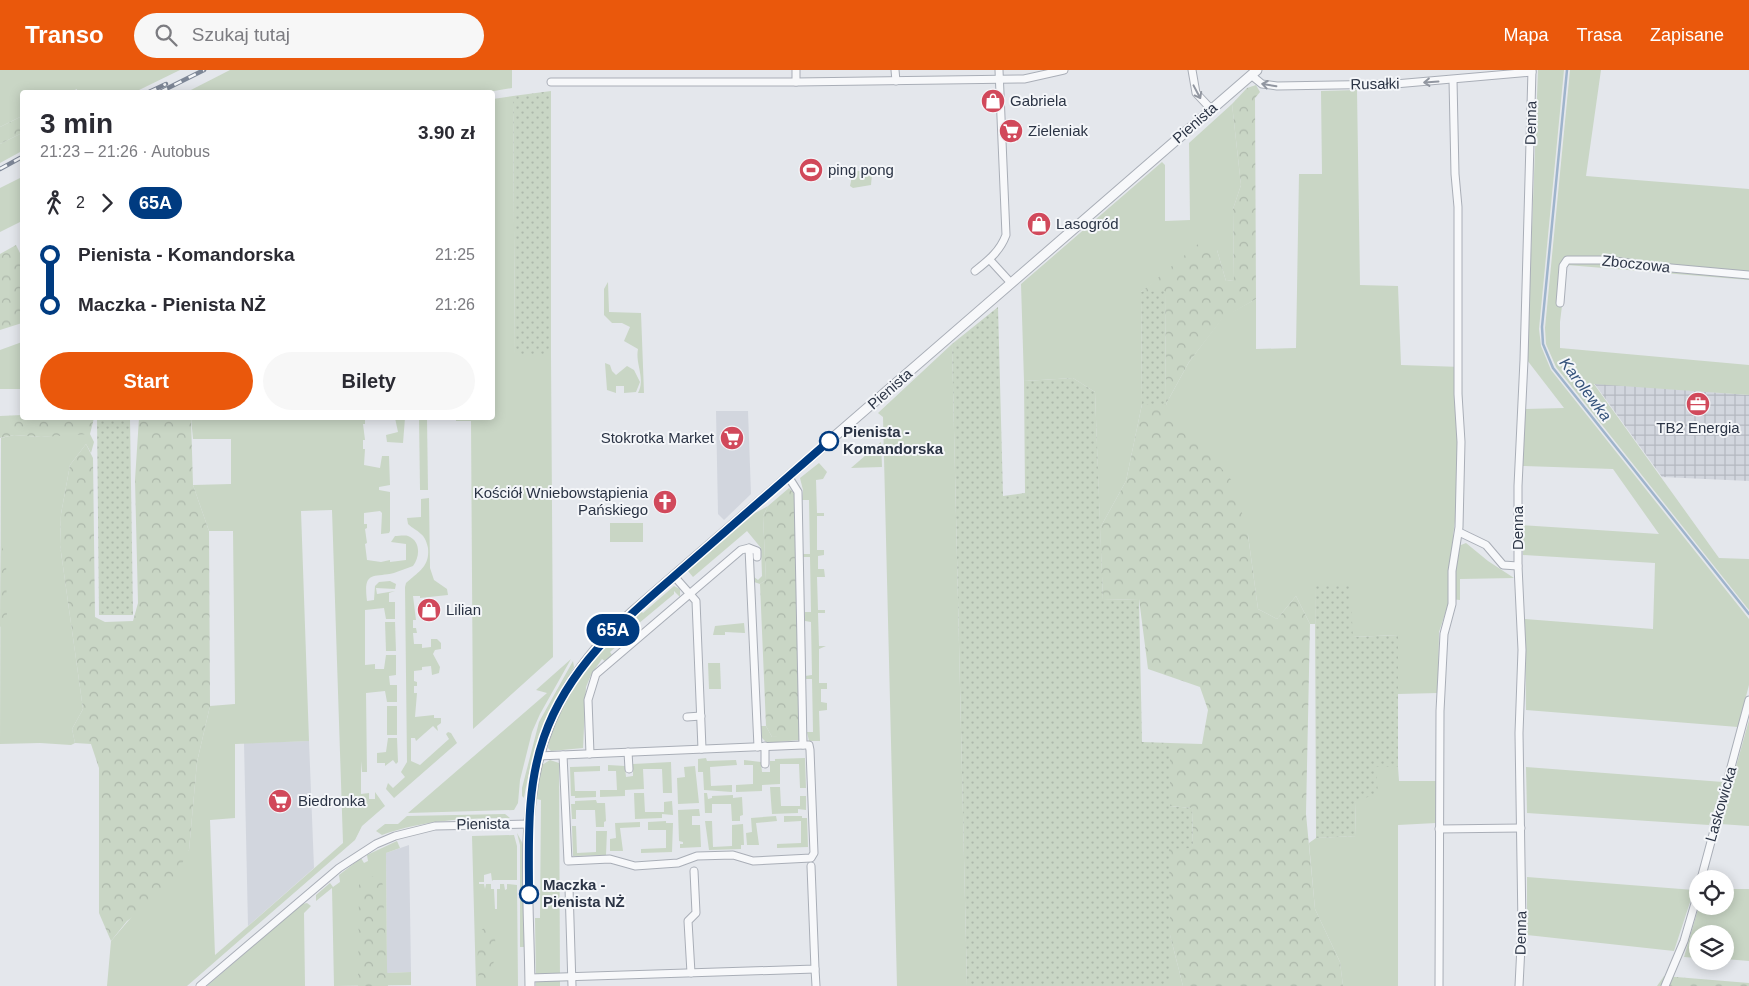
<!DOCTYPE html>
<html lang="pl">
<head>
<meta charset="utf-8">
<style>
	:root { --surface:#fff; --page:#f7f7f7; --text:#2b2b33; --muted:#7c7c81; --accent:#ea580c }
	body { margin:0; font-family:Helvetica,sans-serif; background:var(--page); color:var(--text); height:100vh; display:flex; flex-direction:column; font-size:19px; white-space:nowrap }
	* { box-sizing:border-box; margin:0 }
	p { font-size:16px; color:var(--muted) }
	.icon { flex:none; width:28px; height:28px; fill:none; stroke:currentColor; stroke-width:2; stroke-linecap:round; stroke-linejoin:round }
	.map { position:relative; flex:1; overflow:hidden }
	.details { position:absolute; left:20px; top:20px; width:475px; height:330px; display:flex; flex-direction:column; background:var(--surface); border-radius:5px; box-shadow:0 2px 12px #0003 }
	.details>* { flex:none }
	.badge { padding:0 10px; border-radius:16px; font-size:18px; line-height:32px }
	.fabs { position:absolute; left:1689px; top:800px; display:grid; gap:10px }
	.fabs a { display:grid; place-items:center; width:45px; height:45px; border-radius:50%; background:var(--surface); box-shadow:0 2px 12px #0003; font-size:25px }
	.map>.badge { position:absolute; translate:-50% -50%; box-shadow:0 0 0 2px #fff }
	.legs { display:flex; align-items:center; gap:8px; height:55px; padding:0 20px; font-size:16px }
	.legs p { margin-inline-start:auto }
	.headline { display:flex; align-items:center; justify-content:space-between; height:85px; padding:0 20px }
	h1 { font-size:28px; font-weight:700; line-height:38px }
	.action { display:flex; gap:10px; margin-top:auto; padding:10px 20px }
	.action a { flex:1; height:58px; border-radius:30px; background:var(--accent); color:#fff; font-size:20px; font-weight:700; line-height:58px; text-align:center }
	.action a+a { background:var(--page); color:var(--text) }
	ul { padding:0 20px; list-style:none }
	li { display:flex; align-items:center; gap:18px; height:50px; font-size:19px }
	li i { display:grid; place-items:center; width:8px; height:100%; margin:0 6px; background:currentColor }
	li i::after { content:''; width:12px; height:12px; margin:-6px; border:4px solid; border-radius:50%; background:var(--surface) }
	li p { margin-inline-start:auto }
	li:first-child i { background:linear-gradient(#0000 50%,currentColor 0) }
	li:last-child i { background:linear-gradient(currentColor 50%,#0000 0) }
	header { display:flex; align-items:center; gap:30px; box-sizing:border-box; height:70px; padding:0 25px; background:var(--accent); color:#fff }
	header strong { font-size:24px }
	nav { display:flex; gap:28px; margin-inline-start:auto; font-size:18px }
	.search { width:350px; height:45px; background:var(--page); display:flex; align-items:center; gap:12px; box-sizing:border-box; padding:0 18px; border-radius:28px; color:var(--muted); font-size:19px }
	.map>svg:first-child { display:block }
</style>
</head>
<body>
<header>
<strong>Transo</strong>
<div class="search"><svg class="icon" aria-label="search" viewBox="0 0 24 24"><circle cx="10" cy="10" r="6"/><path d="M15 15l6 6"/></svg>Szukaj tutaj</div>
<nav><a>Mapa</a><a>Trasa</a><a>Zapisane</a></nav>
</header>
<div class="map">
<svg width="1749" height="916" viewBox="0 0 1749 916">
	<defs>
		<pattern id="industrial-grid" width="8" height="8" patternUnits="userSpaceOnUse" patternTransform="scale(1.25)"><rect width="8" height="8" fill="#d2d6de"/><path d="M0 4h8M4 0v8" fill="none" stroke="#b4b8c0"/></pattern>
		<pattern id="forest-crowns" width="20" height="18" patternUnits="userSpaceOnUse" patternTransform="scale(1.25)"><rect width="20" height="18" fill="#c9d6c5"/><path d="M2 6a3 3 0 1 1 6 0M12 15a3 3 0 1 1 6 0" fill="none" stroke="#adb8ab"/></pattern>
		<pattern id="garden-dots" width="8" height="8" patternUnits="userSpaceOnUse" patternTransform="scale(1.25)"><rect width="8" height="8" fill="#c9d6c5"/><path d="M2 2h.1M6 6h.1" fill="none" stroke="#adb8ab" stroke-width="1.8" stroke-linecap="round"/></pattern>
	</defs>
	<rect width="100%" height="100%" fill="#e4e7ec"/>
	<g fill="#d2d6de">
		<path d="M716,341H748L751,424L724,450L718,444Z"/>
		<path d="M309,671L314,798L248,856L244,673Z"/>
		<path d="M409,775L411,902L387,903L386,783Z"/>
	</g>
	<path fill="url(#industrial-grid)" d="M1594,313L1749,325V411L1662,407Z"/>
	<g fill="#c9d6c5" fill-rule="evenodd">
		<path d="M0,0H180L135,22H77V19L70,22H22V46L0,57Z"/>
		<path d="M230,0H512V18L488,22H187Z"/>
		<path d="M1538,0H1564L1539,259L1541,276L1551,300L1749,549V615L1738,657L1526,640L1525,549L1653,559L1655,493L1523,485L1522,455L1659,464L1613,399L1523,396L1525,339L1564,338L1527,290Z"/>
		<path d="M1570,0H1601L1586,106L1749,119V210L1567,195L1560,252V278L1749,295V325L1594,314L1719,488L1749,489V540L1556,297L1546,274L1545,258Z"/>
		<path d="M1357,20L1360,215L1398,216L1401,295L1462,297L1463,451H1455L1453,466L1461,475L1466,473L1488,491L1514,508L1460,509V530L1450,529L1439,562L1438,623L1398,624L1397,565L1353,567L1315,516V554H1310L1296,526L1277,549L1258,539L1248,465L1166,334L1189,292L1223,247L1256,229V279L1296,278L1299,104H1322L1321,21Z"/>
		<path d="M513,26L515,285L551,286L553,587L473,659L471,351H456V348H492L493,29Z"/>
		<path d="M1232,34L1241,115L1233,139L1234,210L1226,211L1217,180L1176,195L1141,222L1142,334L1126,411L1100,458L1095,322L1073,308L1024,311L1021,214L1162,92L1165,95V151L1190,150L1189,73Z"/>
		<path d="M22,63V81L0,93V74Z"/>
		<path d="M853,101H870L872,104L871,115L853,118L850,116Z"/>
		<path d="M22,107V151L0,162V118Z"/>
		<path d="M608,212L609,242L641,243L644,323H638C646,309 635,294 638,279L624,271L630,257L622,253H612L604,245V219Z"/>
		<path d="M22,272V319H0V280Z"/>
		<path d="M952,274L967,916H897L883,347L878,343Z"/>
		<path d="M605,293L610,295L612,301L616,305L627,296L634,300L640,312L636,322L624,323V316H616V323L607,320Z"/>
		<path d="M191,348H365V354H363L365,370H363V379H365L364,395L380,398L382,386H389L390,415L379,417V420L390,422V461L389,463L381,464L382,443L380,441L364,443V454H367V458L365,459L367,473L365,474L367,490L381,492L390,490V492L406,490V474L391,472L395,466C398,466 405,465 408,466C421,471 420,487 413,496C407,498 400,501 394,503C373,508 363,500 367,531L374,530L375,516L379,512L390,511L396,514L395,519L376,518L377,524L395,521L389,523V532H395V549H386L384,538L365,540V595L375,594V599H384L386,585H396V605L389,606L390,615H397V632H387L385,621L366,623L367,702H362L361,691V724L369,723V729H375V722L385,736L362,756L355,770L187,916H107L111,871L189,780L197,692L210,636L235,634L233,461H209L193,415L231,414V369H193ZM332,440L343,773L215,885L210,750L235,748V674L309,671L301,441Z"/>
		<path d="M395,348H405L403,373L387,372L386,365L398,362Z"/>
		<path d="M419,348H427L428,420H420Z"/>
		<path d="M73,364H90L94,372L91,383L86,374L70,395L61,444L60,475L83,639L72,659L75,673L71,675L40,673L0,674L1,368L14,365L41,367Z"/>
		<path d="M881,372L882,397L851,398Z"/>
		<path d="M819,393L827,402L823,409L816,410L817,443H824V446H817V480H824V485L818,486V499H824L825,507H817L818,540H825V543H818L819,576H826L819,579V613H827V619H821V632L827,633V640L819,641L820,671H809L807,662H813L812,609H805V606L812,605L811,552L805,551V542H811L810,487H803V484H810L809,430H802L803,420L800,408Z"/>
		<path d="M429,428L430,498L434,510L447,519L448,525L420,528V526H413L416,550H413V558H416L417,563H413L414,574H422V578L431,577V569H437L441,573V579L435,580L433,584L440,597L439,603L432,605L431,596L422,597V600L414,601V611L417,612V616H414V623H417L415,647L434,645V648H441V653L437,656L438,661L433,656L416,671L415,668H411V691L420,695L449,669L446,664L448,662L451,663L457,673L394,728L386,719L388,713L393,718L405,707L401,702L407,692L405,517L406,513C418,502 430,497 428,478C427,473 425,467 421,464C417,460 412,458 408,454L407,448L421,447V429Z"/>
		<path d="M768,436L763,446L766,510L760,514L754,512V507L758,510L762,506L761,478L747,461L693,507L688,501L755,443Z"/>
		<rect x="610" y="453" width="33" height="19"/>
		<path d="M674,516L680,519V527L674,521V524L632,559L634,561L610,582L612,585L605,591L602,589L591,605L586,617L583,678L551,681L548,678C555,627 605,576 641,541L643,543Z"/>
		<path d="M385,552H395L396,581H386Z"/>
		<path d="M744,553L745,563L725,562V565H713L715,556Z"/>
		<path d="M571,589L540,644L532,662L520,710L518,733L514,740L408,743L547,623L536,620Z"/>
		<path d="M573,591L574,597C549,639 532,679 524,728L522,726V718L539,652Z"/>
		<path d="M708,593H720L721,619H709Z"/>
		<rect x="387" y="636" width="10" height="29"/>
		<path d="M1749,650V756L1720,754Z"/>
		<path d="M761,656H766L772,667L800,662L799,670L767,673L762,668Z"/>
		<path d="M388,668H397L398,692L396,694L393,690L385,696V693H377V683L386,682Z"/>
		<path d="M706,688L707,691L736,690L737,695L710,697L711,716L732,715V722L704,720L703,702H698V689Z"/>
		<path d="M805,688L806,718H800L799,694H780V714L762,715V721L736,722V715L753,714V695H744V690L761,692L762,702H770V691H775V689Z"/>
		<path d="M550,690L559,693L560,916H536L535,848H540L541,730L536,729L542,695Z"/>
		<path d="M671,692L672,723H663L662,699H643L644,719L625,720V726L600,727V720H617L616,701H608V695L625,696L626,707L633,706V694Z"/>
		<path d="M600,696V701L574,702L575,721H596V727L575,728V726H571L570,697Z"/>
		<path d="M695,696L699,733L678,734L677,708L685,707L684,697Z"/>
		<path d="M1376,697H1398L1399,711H1437L1436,753L1398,755V916H1343L1340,892L1315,839L1309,773L1316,768L1356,766L1355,732Z"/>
		<path d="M1526,697L1723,712L1709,755L1527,743Z"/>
		<path d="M770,717H780L781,736H800V726H806V740L798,739V743L772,744Z"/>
		<path d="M634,723H644L645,742H664V732L672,731L673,745L662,744V748L635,749Z"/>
		<path d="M704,723H707L708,729L712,728V726L733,725V728L742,727L743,745L740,746V751H732L731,734H712V743H705Z"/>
		<path d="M596,730L597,733H605L606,751L604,752V757H596L595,740H576V749H572L571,734H575V731Z"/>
		<path d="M699,739L700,746H692V755H700L701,777L680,778V774H683V772L679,771L678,740Z"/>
		<path d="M505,744L510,748C465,748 424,750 382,765L376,761L385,754H398L407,746Z"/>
		<path d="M776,746L777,751L756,753L759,775H747L746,763L752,762L751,748Z"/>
		<path d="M784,746H802V748H807L808,777L777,778V774L801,773V751L784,752Z"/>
		<path d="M666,751V753H673L672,782L641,783V779L666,778V760H648V752Z"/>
		<path d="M705,751H712L713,777L732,776V755L743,754L744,775H741V779L709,780Z"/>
		<path d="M640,752V757L620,758L623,781H610V769L616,768L615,753Z"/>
		<path d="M572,756H576L577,783L596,782V761H607L606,785L573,786Z"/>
		<path d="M517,763L523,774L524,877H520V775Z"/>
		<path d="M514,765L517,776V810H493L492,811L491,803L484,805V812H479V814H484L485,819L486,814H491V819H494L495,839H497V819H500V814H504L505,820L507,819V814L517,815L518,916H476L472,766Z"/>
		<path d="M397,771L400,778L386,783L387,903L411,902V915L334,916L332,818L316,831V825L330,813L333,817L340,812L339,805L361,788L364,793L368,791L367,785Z"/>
		<path d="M1527,807L1694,820L1674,881L1527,865Z"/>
		<path d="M1725,819H1749V891L1725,889V864H1698L1697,888L1684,887L1699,836H1725Z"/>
		<path d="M307,833L311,836L304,843L305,916H207L302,834Z"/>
		<path d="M1168,857L1183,916H1170Z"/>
	</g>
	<g fill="url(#forest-crowns)">
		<path d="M1256,15L1260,22L1255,28L1256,229L1223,248L1189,292L1166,334L1234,413L1248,465L1258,539L1277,549L1296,526L1310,554L1306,744L1315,839L1340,892L1343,916H1183L1168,857L1169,778L1193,777L1192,738L1170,736V673L1202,674L1208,640L1200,617L1148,599L1139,529L1103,530L1100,458L1126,411L1142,334H1166L1165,222H1141L1204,169L1217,180L1226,211L1234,210L1233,139L1241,115L1232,34L1247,18Z"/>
		<path d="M22,46V63L0,74V57Z"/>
		<path d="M16,175L22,187V253L0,260V184Z"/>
		<path d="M22,345V348H94L90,364L41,367L14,365L0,368V346Z"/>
		<path d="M139,348H191L193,415L209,461L210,636L197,692L189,780L175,807L152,833L127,851L111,871L99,843V698L91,674L75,673L72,659L83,639L60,475L61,444L70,395L86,374L93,388L95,547L105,552L133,551L138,533L135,410Z"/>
		<path d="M789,418L794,423L796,430L800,662L793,666L772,667L766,656L760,514L766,510L763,446L768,436Z"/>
		<path d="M1,474L6,488L7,552L0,557Z"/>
		<path d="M377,805H382L388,916H358L359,814L367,808Z"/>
		<path d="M485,857L495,865C496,883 494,898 487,914L482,916C474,900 479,879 479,862Z"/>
		<path d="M1664,906L1749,913V916H1657Z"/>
	</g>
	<g fill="url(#garden-dots)">
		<path d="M551,21V286H515L513,26Z"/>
		<path d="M1165,221L1166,334H1142L1141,222Z"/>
		<path d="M998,237L1003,426L1025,423L1024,311L1073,308L1095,322L1103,530L1139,529L1142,672L1170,673V736L1192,738L1193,778L1169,779L1171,916H967L952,274Z"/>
		<path d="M97,348H130L133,545H99Z"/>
		<path d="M1315,515L1350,516L1353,567L1398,565V697H1376L1378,723L1355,732L1356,766L1316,768Z"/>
	</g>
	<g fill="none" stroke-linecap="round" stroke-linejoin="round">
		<path stroke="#9fb4cc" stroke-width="2.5" d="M1567,0L1542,257L1543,274L1553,298L1749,544"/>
		<g stroke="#a9aeb7" stroke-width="9">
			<g id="minor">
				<path d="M796,0V12"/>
				<path d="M895,0L896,11"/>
				<path d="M1192,0L1196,23L1211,39"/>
				<path d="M1251,5L1262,14L1277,16L1395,14L1532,2"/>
				<path d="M551,12H796L1024,9L1064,0"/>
				<path d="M990,190L1011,213"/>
				<path d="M975,201C989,190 1000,181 1006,165L999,0"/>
				<path d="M1560,233L1563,196L1567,190H1608L1649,196L1749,205"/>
				<path d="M1459,462L1486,475L1503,495L1518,496"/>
				<path d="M749,478L757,481V487"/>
				<path d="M674,506L696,531L702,679"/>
				<path d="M687,647L701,646"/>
				<path d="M765,676V694"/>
				<path d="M628,682L629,699"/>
				<path d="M590,684L588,630L596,604L741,480L749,478L758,677"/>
				<path d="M563,685L568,791L610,789L635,796L678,793L697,786L733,785L753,791L811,788L814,783L810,680L809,675H803L798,422L788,406"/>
				<path d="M538,686L803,675"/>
				<path d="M1439,759L1521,758"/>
				<path d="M1701,809L1749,630"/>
				<path d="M569,818L572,916"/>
				<path d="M815,899L816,916"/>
				<path d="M691,903L688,851L696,843L694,801"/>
				<path d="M530,908L815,899L811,796"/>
				<path d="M200,916L339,798L376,774L395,766L435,756L529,754"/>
				<path d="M1439,916L1440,641L1444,564L1452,534V501L1459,457L1461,372L1458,324V137L1455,104L1453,10"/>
				<path d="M1519,916L1522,856L1519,663L1522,580L1518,496V416L1524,290L1532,0"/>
				<path d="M1665,916L1684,871L1698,823"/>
			</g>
		</g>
		<g stroke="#a9aeb7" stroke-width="11">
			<path id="tertiary" d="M530,916C528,765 507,653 632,542L1257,0"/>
		</g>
		<use href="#minor" stroke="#f7f8fa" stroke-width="7"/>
		<use href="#tertiary" stroke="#f7f8fa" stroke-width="9"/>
		<g stroke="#7d8696" stroke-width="4.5">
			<g id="rail">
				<path d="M149,22L166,14"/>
				<path d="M160,22L204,0"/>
				<path d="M0,99L22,87"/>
			</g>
		</g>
		<use href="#rail" stroke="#f4f6f9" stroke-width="2.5" stroke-dasharray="8" stroke-linecap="butt"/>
	</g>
	<defs><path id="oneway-shaft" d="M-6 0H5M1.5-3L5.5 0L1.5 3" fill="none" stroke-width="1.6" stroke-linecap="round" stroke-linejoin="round" transform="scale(1.25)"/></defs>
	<g stroke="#9196a0">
		<use href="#oneway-shaft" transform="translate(1431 12) rotate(176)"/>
		<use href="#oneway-shaft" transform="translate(1269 15) rotate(-171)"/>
		<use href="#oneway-shaft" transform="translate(1197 22) rotate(62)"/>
	</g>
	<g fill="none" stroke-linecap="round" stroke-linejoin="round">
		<g stroke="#fff" stroke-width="11">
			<path id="line-1" d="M529,824C529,771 526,718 544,667C571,589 635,541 695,488C740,449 784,410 829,371"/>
		</g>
		<use href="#line-1" stroke="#003b80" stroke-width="8"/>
	</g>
	<defs>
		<g id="shop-disc" transform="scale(1.25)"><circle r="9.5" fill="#d1495b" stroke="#f4f6f9"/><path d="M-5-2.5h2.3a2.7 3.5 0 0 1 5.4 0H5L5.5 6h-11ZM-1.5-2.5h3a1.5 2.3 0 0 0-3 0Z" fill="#fff"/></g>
		<g id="supermarket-disc" transform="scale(1.25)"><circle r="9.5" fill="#d1495b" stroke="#f4f6f9"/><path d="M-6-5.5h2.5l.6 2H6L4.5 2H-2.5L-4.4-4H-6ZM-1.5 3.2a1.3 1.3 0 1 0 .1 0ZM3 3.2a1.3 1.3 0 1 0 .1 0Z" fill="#fff"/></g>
		<g id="stadium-disc" transform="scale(1.25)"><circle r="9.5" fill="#d1495b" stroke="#f4f6f9"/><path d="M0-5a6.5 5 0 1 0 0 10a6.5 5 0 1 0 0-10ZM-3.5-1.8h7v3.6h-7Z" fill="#fff"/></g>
		<g id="office-disc" transform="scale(1.25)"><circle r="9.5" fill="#d1495b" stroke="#f4f6f9"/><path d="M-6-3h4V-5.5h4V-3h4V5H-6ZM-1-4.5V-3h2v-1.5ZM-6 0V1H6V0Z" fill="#fff"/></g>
		<g id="church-disc" transform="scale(1.25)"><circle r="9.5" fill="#d1495b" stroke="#f4f6f9"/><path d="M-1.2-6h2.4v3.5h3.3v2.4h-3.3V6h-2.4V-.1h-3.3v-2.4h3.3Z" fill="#fff"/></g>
	</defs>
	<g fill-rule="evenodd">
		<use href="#shop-disc" x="993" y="31"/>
		<use href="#supermarket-disc" x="1011" y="61"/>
		<use href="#stadium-disc" x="811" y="100"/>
		<use href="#shop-disc" x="1039" y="154"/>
		<use href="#office-disc" x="1698" y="334"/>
		<use href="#supermarket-disc" x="732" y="368"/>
		<use href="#church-disc" x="665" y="432"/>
		<use href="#shop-disc" x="429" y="540"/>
		<use href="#supermarket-disc" x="280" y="731"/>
	</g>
	<g fill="#fff" stroke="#003b80" stroke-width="2.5">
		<circle cx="829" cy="371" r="9"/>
		<circle cx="529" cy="824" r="9"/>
	</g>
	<g text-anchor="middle" stroke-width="4" stroke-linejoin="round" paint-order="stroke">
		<g font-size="15" fill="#2b3445" stroke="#f4f6f9">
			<text transform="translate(1375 14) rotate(-1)" y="5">Rusałki</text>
			<text transform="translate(1195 53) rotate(-41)" y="5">Pienista</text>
			<text transform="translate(1531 53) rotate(-89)" y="5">Denna</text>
			<text transform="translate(1636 194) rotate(6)" y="5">Zboczowa</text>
			<text transform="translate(890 319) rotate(-41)" y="5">Pienista</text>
			<text transform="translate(1518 458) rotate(-90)" y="5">Denna</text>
			<text transform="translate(1721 734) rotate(-74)" y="5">Laskowicka</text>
			<text transform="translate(483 754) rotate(-1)" y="5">Pienista</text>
			<text transform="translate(1521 863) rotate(-89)" y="5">Denna</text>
		</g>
		<g font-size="15" fill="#2b3445" stroke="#f4f6f9" text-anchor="start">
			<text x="1010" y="36">Gabriela</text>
			<text x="1028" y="66">Zieleniak</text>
			<text x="828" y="105">ping pong</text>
			<text x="1056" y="159">Lasogród</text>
			<text x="1698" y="363" text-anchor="middle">TB2 Energia</text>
			<text x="714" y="373" text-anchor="end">Stokrotka Market</text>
			<text x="648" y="428" text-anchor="end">Kościół Wniebowstąpienia<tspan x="648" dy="17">Pańskiego</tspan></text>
			<text x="446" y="545">Lilian</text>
			<text x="298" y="736">Biedronka</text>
		</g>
		<g font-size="15" font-weight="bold" fill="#2b3445" stroke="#f4f6f9" text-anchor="start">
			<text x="843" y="367">Pienista -<tspan x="843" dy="17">Komandorska</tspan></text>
			<text x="543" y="820">Maczka -<tspan x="543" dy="17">Pienista NŻ</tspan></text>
		</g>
		<g font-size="16" font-style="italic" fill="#34527a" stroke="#f4f6f9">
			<text transform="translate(1586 319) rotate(53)" y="6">Karolewka</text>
		</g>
	</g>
</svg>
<div class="fabs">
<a><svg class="icon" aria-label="locate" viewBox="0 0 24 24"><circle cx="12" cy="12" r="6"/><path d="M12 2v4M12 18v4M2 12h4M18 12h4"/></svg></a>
<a><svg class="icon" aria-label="layers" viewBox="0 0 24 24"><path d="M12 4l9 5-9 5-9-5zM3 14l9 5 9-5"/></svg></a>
</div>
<b class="badge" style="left:613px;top:560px;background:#003b80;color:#fff">65A</b>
<section class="details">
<div class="headline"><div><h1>3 min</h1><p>21:23 – 21:26 · Autobus</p></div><b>3.90 zł</b></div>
<div class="legs"><svg class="icon" aria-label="walk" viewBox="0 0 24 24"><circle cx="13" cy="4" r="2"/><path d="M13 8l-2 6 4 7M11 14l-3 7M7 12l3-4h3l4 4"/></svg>2<svg class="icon" aria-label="forward" viewBox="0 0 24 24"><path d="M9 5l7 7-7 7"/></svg><b class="badge" style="background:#003b80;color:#fff">65A</b></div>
<ul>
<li><i style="color:#003b80"></i><b>Pienista - Komandorska</b><p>21:25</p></li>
<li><i style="color:#003b80"></i><b>Maczka - Pienista NŻ</b><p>21:26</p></li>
</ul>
<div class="action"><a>Start</a><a>Bilety</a></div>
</section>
</div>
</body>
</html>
